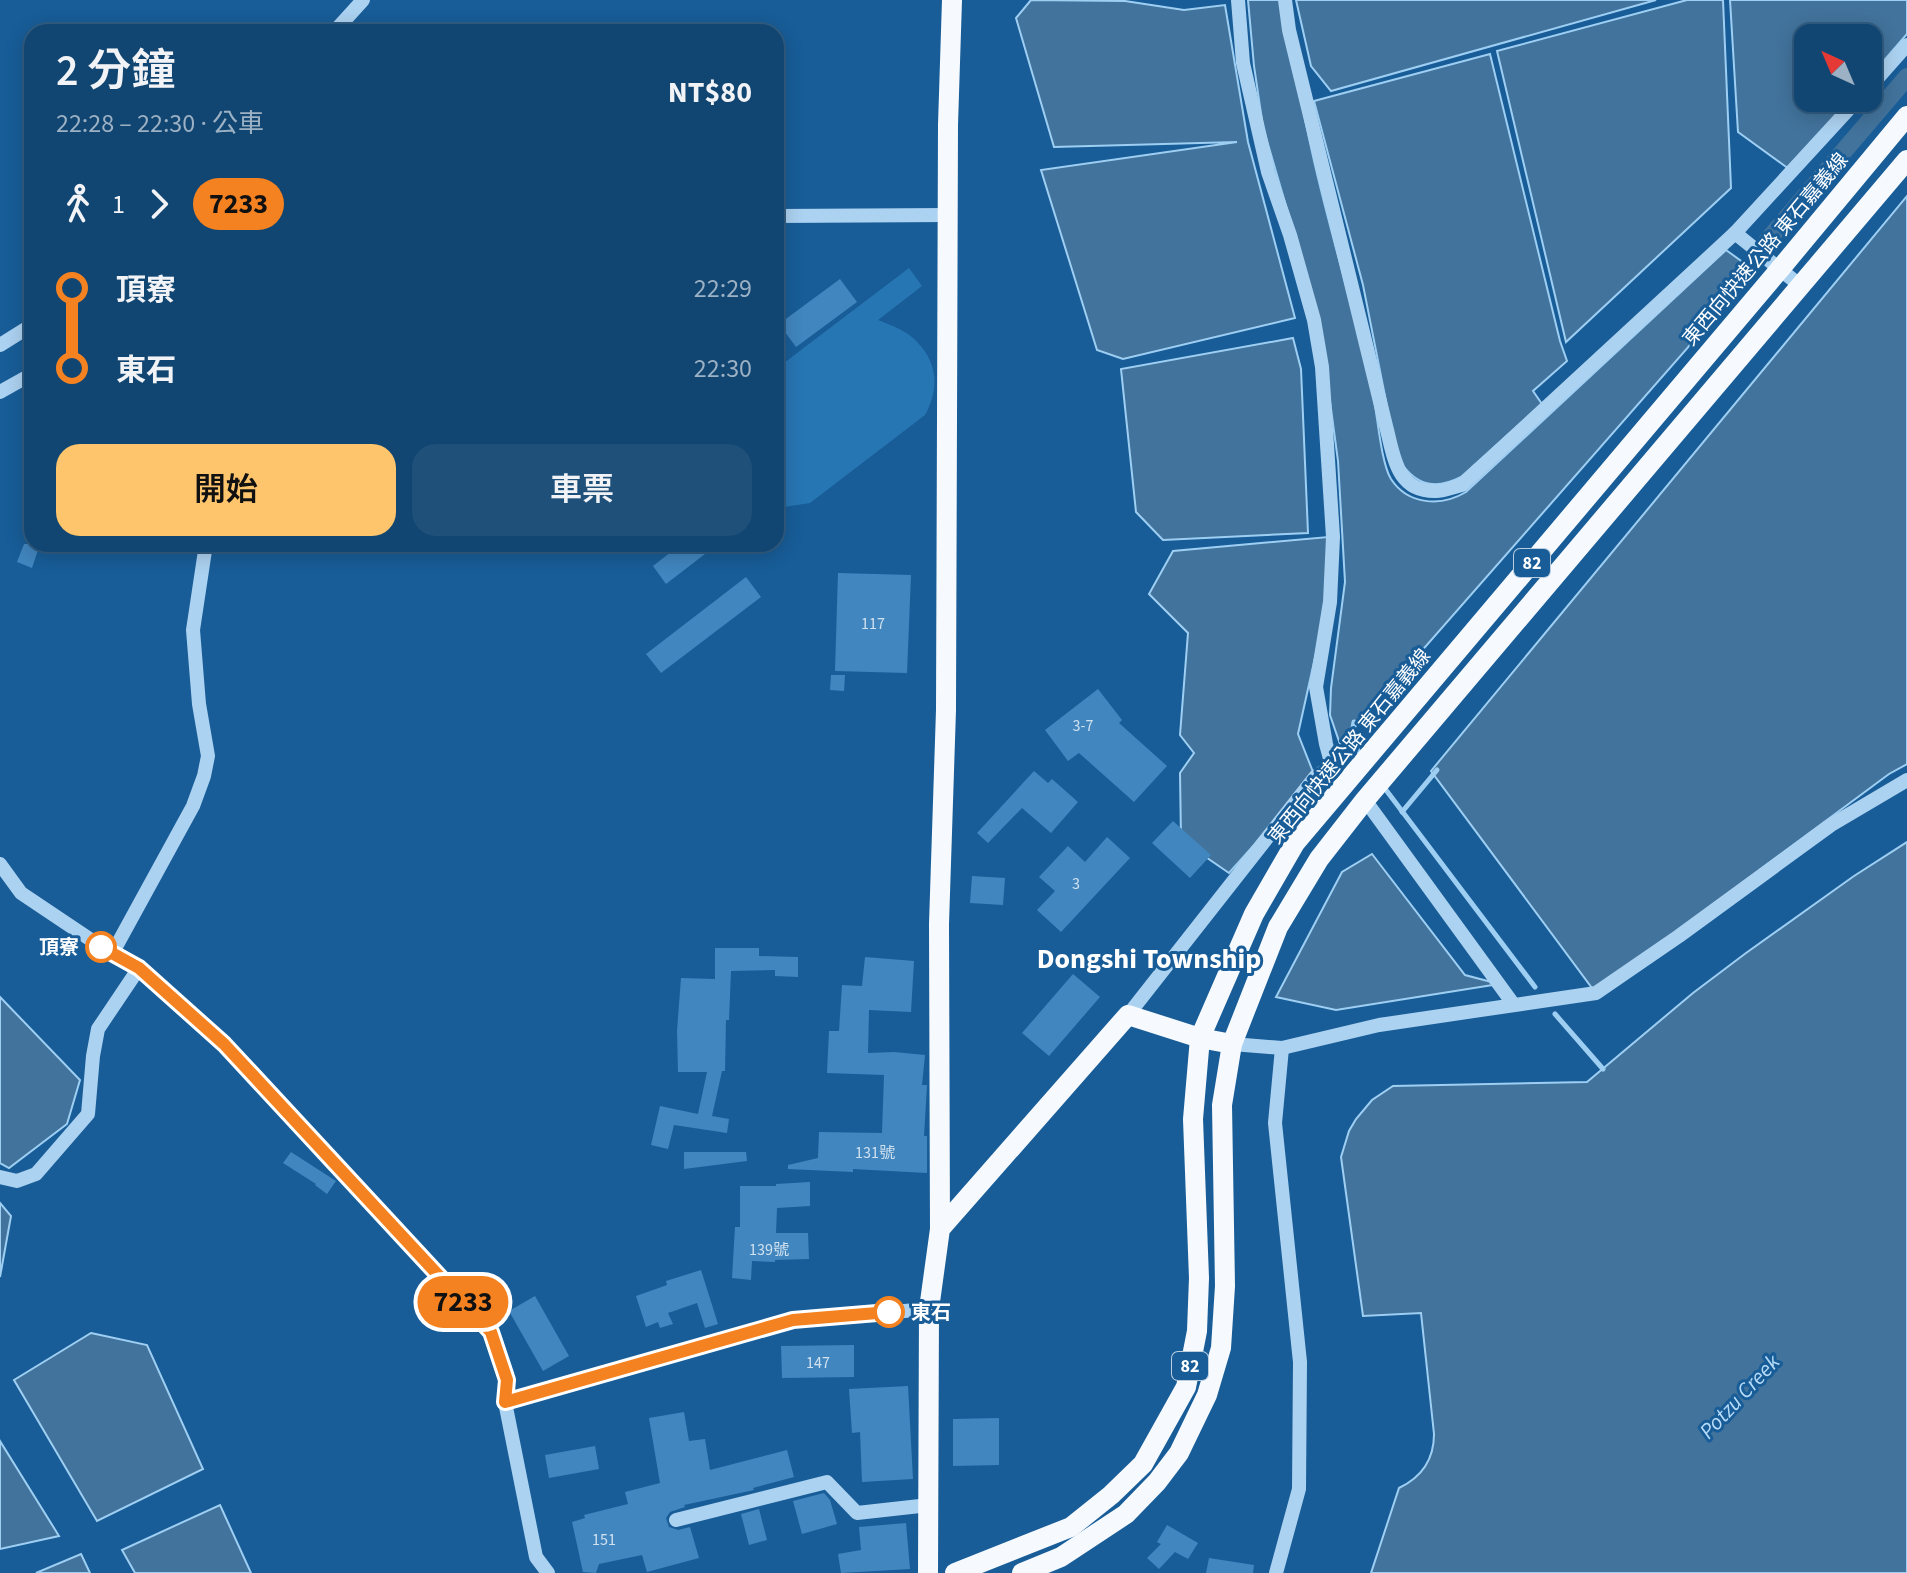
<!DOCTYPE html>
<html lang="zh-TW">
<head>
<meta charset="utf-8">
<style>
	:root { --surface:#124672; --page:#1f507a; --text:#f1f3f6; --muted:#9cb1c4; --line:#315e84; --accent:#ffc56c }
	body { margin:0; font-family:"Source Sans 3","Noto Sans TC",sans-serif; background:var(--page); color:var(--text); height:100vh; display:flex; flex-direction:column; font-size:30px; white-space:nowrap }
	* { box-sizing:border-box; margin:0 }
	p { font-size:26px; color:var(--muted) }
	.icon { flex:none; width:44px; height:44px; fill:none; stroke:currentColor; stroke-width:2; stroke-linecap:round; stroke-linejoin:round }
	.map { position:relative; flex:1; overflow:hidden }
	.drawer { position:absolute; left:24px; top:24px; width:760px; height:528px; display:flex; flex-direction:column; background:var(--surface); border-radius:24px; box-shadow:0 4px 20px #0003,0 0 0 2px var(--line) }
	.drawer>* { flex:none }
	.badge { padding:0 16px; border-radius:26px; font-size:28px; line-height:52px }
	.needle { width:52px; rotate:316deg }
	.controls { position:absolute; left:1794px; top:24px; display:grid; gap:16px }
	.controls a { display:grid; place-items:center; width:88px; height:88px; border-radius:16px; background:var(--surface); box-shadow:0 4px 20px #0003,0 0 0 2px var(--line); font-size:40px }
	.map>.badge { position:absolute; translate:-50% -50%; box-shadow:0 0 0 4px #fff }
	.legs { display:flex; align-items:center; gap:12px; height:88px; padding:0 32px; font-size:26px }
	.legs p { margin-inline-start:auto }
	.head { display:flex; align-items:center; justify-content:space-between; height:136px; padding:0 32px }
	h1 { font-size:44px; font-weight:600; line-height:60px }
	.button { display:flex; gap:16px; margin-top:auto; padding:16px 32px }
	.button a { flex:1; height:92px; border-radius:24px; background:var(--accent); color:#111; font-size:32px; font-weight:600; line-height:92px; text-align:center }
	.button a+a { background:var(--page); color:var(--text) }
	ul { padding:0 32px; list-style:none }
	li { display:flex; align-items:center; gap:28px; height:80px; font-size:30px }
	li i { display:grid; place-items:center; width:12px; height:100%; margin:0 10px; background:currentColor }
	li i::after { content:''; width:20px; height:20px; margin:-10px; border:6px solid; border-radius:50%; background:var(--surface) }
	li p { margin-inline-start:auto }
	li:first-child i { background:linear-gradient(#0000 50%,currentColor 0) }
	li:last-child i { background:linear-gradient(currentColor 50%,#0000 0) }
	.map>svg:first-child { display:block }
</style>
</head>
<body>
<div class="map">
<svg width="1907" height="1573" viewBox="0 0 1907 1573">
	<rect width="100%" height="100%" fill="#185d98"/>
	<path fill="#2776b4" d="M909,268L922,286L878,320C888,324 899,328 908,334C936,355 942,385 925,415L810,503L784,507L776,506V369Z"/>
	<g fill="#42739c" stroke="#9ecff3" stroke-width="2">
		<path d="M1031,0L1125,1L1184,10L1225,5L1248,142L1295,318L1123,359L1097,350L1041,170L1237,142L1054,147L1016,18Z"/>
		<path d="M1248,0H1282C1294,64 1305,127 1321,190C1337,255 1356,319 1371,384C1377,407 1380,461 1391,479C1408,505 1441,507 1466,492L1726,250L1755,271L1340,744L1330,715L1331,688L1345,582L1338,461L1319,319L1263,127L1254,66Z"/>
		<path d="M1296,0H1656L1331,91L1311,66Z"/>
		<path d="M1687,0H1723L1731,188L1566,342L1497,51Z"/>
		<path d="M1730,0H1907V34L1868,79V38H1808V98H1851L1789,169L1738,132Z"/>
		<path d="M1490,54L1560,341L1567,361L1533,391L1542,404L1461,477C1432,492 1413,483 1397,457L1363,285L1314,101Z"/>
		<path d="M1907,196V764L1889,774L1595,992L1431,771Z"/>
		<path d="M1293,338L1301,369L1308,533L1163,540L1136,512L1121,369Z"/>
		<path d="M1328,537L1324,617L1298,734L1315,777L1229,873L1181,840L1180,773L1194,753L1180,735L1188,633L1149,594L1173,551Z"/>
		<path d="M1907,842V1573H1371L1399,1488C1422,1477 1434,1459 1434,1434L1421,1313L1363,1316L1341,1157L1349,1131L1356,1119L1372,1100L1393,1086L1587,1082L1693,993L1746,953L1854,876Z"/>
		<path d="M1372,854L1465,975L1499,984L1336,1010L1276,997L1342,872Z"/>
		<path d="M0,997L80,1080L67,1124L9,1168L0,1163Z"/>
		<path d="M0,1203L11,1216L0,1277Z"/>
		<path d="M91,1333L147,1345L203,1469L97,1521L14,1380Z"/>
		<path d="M0,1441L59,1536L0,1549Z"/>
		<path d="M220,1505L251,1573H135L122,1550Z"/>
		<path d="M81,1554L90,1573H36Z"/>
	</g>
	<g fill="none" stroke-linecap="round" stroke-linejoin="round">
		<g stroke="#9ecff3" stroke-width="5">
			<path d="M1354,722L1351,741L1359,752"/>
			<path d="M1386,790L1535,987"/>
			<path d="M1402,812L1437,770"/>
			<path d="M1555,1014L1603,1069"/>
		</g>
		<path stroke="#42739c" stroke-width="18" d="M1767,241L1907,77"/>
	</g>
	<g fill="#4186bf">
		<path d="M840,279L857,302L796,347L779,324Z"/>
		<path d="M24,544H40L32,568L17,562Z"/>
		<path d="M681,544H718L666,584L653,566Z"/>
		<path d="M838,573L911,575L907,673L835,671Z"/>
		<path d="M746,577L761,597L661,673L646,654Z"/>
		<path d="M831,675H845L844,691L830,690Z"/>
		<path d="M1098,689L1122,720L1119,723L1167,766L1134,802L1079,753L1068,761L1045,730Z"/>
		<path d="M1034,771L1048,783L1052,779L1078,802L1051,833L1022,808L988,843L977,833Z"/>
		<path d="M1173,821L1211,855L1190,878L1152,843Z"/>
		<path d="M1107,837L1130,858L1061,932L1037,910L1055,891L1039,877L1068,846L1085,862Z"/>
		<path d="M972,876L1005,878L1003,905L970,903Z"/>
		<path d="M715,948H759V956L798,957V977L775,976V970L731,971L729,1020H726L725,1071H722L712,1116L729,1119L727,1133L674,1125L668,1149L651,1145L660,1106L698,1114L707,1072H678L677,1031L681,978L715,979Z"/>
		<path d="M865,957L914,961L911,1012L869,1010L868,1053L894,1052L925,1055L922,1085H927L924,1136H927V1173L853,1169V1172L788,1169V1165L818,1158L819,1132L882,1133L884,1075L827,1073L829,1031H839L842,985L862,986Z"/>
		<path d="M1073,974L1100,997L1049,1056L1022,1033Z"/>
		<path d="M291,1152L336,1181L327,1194L315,1185L316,1184L283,1163Z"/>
		<path d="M684,1152H746L747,1161L684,1169Z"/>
		<path d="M810,1182V1206L777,1208L776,1233H808L809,1259L775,1260V1262L752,1261L751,1280L732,1278L735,1227H740V1186H776V1184Z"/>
		<path d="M701,1270L718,1324L705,1328L697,1303L668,1313L673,1324L660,1328L658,1322L646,1327L636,1296L667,1285L666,1281Z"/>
		<path d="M535,1296L569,1356L543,1371L509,1311Z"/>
		<path d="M854,1345V1377L782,1378L781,1346Z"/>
		<path d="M908,1386L913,1479L862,1482L860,1432L852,1433L849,1389Z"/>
		<path d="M684,1412L689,1441L705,1439L710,1470L787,1450L794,1477L753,1488L754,1490L684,1505L685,1507L670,1512L666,1518L669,1527L678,1530L690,1527L699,1558L647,1572L642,1555L599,1564L596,1573L583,1572L572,1522L585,1518L584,1515L628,1504L625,1492L660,1483L649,1418Z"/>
		<path d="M999,1418V1465L953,1466V1419Z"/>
		<path d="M595,1446L599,1469L549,1478L545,1455Z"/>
		<path d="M824,1493L830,1500L837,1524L802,1534L793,1501Z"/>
		<path d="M759,1509L767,1540L749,1545L741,1514Z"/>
		<path d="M906,1523L910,1569L841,1573L838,1554L861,1550L859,1527Z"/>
		<path d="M1167,1525L1198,1543L1188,1559L1175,1552L1159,1569L1147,1558L1161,1544L1157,1542Z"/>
		<path d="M1209,1558L1254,1565L1253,1573H1206Z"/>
	</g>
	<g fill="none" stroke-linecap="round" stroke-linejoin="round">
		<g stroke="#acd2f1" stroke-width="14">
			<path d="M1285,0L1289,30L1386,426C1394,456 1396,492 1436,491C1444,491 1454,487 1462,485L1735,233L1802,287"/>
			<path d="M334,32L363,0"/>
			<path d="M1868,89L1907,45"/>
			<path d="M776,216L948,215"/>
			<path d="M1735,233L1859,98"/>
			<path d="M0,345L32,325"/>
			<path d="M0,392L32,374"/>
			<path d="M1365,800L1514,1005"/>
			<path d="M0,864L21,893L112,954L139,968L224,1044L491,1332L507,1380L505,1402L536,1557L548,1573"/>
			<path d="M112,954L193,806L204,776L208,756L199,704L193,630L206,544"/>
			<path d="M1128,1015L1315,777L1332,766L1326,744L1316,687L1330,602L1333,537L1322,367L1314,320L1290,235L1268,172L1243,63L1238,0"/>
			<path d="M1232,1044L1282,1048L1379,1025L1596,993L1679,936L1831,825L1907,780"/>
			<path d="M0,1177L17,1181L36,1174L88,1114L93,1056L98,1029L139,968"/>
			<path d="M505,1402L793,1320L929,1309"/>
			<path d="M676,1520L827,1482L857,1513L929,1505"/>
			<path d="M1276,1573L1299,1489L1300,1362L1275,1123L1282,1048"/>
		</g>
		<g stroke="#f6faff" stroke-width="20">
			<path d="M940,1229L939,924L946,710L948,125L952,0"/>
			<path d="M928,1573L929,1309L940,1229L1128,1015L1200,1038L1232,1044"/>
			<path d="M955,1573L1071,1527L1111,1495L1143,1464L1186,1387L1197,1331L1199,1278L1193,1119L1200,1038L1254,914L1295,843L1780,269L1907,116"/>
			<path d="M1022,1573L1061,1557L1126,1514L1157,1482L1179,1453L1207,1395L1221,1348L1225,1286L1222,1105L1232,1044L1278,927L1319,859L1365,800L1907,160"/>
		</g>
	</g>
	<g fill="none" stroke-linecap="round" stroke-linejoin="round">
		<g stroke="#fff" stroke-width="18">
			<path id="line-1" d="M101,947L139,968L224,1044L491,1332L507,1380L505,1402L793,1320L889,1312"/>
		</g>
		<use href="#line-1" stroke="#f58220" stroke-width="12"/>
	</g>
	<g fill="#fff" stroke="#f58220" stroke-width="4">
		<circle cx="101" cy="947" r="14"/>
		<circle cx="889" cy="1312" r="14"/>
	</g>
	<g text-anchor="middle" stroke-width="6" stroke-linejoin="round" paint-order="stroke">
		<g font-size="16" fill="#d0e1ef">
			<text x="873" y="629">117</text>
			<text x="1083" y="731">3-7</text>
			<text x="1076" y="889">3</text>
			<text x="875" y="1158">131號</text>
			<text x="769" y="1255">139號</text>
			<text x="818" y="1368">147</text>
			<text x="604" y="1545">151</text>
		</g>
		<g fill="#185d98" stroke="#bacee0" stroke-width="2">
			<rect x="1514" y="549" width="36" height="28" rx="6"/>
			<rect x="1172" y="1352" width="36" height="28" rx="6"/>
		</g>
		<g font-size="18" font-weight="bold" fill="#fff">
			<text x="1532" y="569">82</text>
			<text x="1190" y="1372">82</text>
		</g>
		<g font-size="20" fill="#fff" stroke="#185d98">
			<text transform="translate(1765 249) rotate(-50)" y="7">東西向快速公路 東石嘉義線</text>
			<text transform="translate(1349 746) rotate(-51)" y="7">東西向快速公路 東石嘉義線</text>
		</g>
		<g font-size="20" font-weight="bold" fill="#fff" stroke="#185d98" text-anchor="end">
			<text x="79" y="954">頂寮</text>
			<text x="911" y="1319" text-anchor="start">東石</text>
		</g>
		<g font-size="22" font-style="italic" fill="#b8dcf8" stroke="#185d98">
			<text transform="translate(1739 1396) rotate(-47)" y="8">Potzu Creek</text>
		</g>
		<g font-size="28" font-weight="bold" fill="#fff" stroke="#185d98">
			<text x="1149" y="968">Dongshi Township</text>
		</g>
	</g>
</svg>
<div class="controls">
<a><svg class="needle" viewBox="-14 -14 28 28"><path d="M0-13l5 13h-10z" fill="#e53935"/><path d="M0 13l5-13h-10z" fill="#9cb1c4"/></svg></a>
</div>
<b class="badge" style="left:463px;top:1302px;background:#f58220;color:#111">7233</b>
<section class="drawer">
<div class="head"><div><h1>2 分鐘</h1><p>22:28 – 22:30 · 公車</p></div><b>NT$80</b></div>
<div class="legs"><svg class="icon" aria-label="walk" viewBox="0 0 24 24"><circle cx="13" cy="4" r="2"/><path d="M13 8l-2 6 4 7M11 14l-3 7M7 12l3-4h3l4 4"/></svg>1<svg class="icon" aria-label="forward" viewBox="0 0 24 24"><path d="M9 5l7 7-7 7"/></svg><b class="badge" style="background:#f58220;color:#111">7233</b></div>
<ul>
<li><i style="color:#f58220"></i><b>頂寮</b><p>22:29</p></li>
<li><i style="color:#f58220"></i><b>東石</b><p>22:30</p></li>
</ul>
<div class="button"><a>開始</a><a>車票</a></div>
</section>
</div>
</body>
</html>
